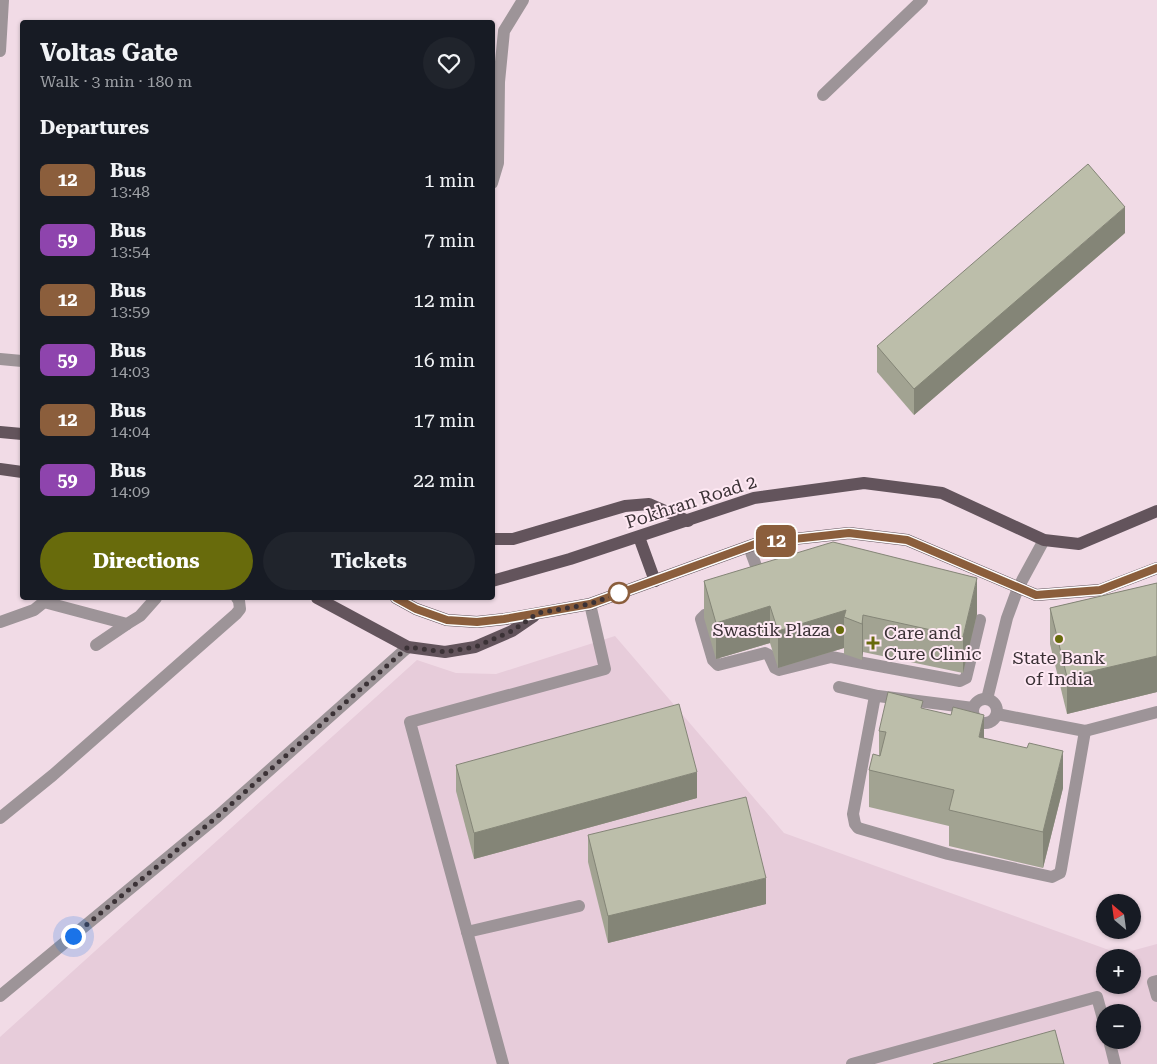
<!DOCTYPE html>
<html lang="en">
<head>
<meta charset="utf-8">
<style>
	:root { --surface:#171b24; --page:#20242c; --text:#f1f3f6; --muted:#9ea1a6; --accent:#686b0c }
	body { margin:0; font-family:"Roboto Serif",serif; background:var(--page); color:var(--text); height:100vh; display:flex; flex-direction:column; font-size:19px; white-space:nowrap }
	* { box-sizing:border-box; margin:0 }
	p { font-size:16px; color:var(--muted) }
	.icon { flex:none; width:28px; height:28px; fill:none; stroke:currentColor; stroke-width:2; stroke-linecap:round; stroke-linejoin:round }
	.map { position:relative; flex:1; overflow:hidden }
	.details { position:absolute; left:20px; top:20px; width:475px; height:580px; display:flex; flex-direction:column; background:var(--surface); border-radius:5px; box-shadow:0 1px 4px #0004 }
	.details>* { flex:none }
	.badge { padding:0 10px; border-radius:8px; font-size:18px; line-height:32px }
	.needle { width:32px; rotate:331deg }
	.fabs { position:absolute; left:1096px; top:894px; display:grid; gap:10px }
	.fabs a { display:grid; place-items:center; width:45px; height:45px; border-radius:50%; background:var(--surface); box-shadow:0 1px 4px #0004; font-size:25px }
	.you { position:absolute; width:25px; height:25px; margin:-12px; border:4px solid #fff; border-radius:50%; background:#1a73e8; box-shadow:0 0 0 8px #1a73e833 }
	.map>.badge { position:absolute; translate:-50% -50%; box-shadow:0 0 0 2px #fff }
	h2 { padding:0 20px; font-size:19px; line-height:45px }
	.round { display:grid; place-items:center; flex:none; width:52px; height:52px; border-radius:26px; background:var(--page) }
	.head { display:flex; align-items:center; justify-content:space-between; height:85px; padding:0 20px }
	h1 { font-size:24px; font-weight:700; line-height:38px }
	.primary-button { display:flex; gap:10px; margin-top:auto; padding:10px 20px }
	.primary-button a { flex:1; height:58px; border-radius:30px; background:var(--accent); color:#fff; font-size:20px; font-weight:700; line-height:58px; text-align:center }
	.primary-button a+a { background:var(--page); color:var(--text) }
	ul { padding:0; list-style:none }
	li { display:flex; align-items:center; gap:15px; height:60px; padding:0 20px }
	li div { flex:1 }
	li b { display:block; font-size:19px }
	li em { font-style:normal }
	li .badge { min-width:55px; font-weight:700; text-align:center }
	.map>svg:first-child { display:block }
</style>
</head>
<body>
<div class="map">
<svg width="1157" height="1064" viewBox="0 0 1157 1064">
	<rect width="100%" height="100%" fill="#f1dbe6"/>
	<path fill="#e7ccda" fill-rule="evenodd" d="M615,636L784,833L1120,954L1157,944V1064H0V1037L417,660L456,673L496,674ZM1105,958H1132V985H1105ZM1105,1012H1132V1040H1105Z"/>
	<g fill="none" stroke-linecap="round" stroke-linejoin="round">
		<g stroke="#9d9498" stroke-width="12">
			<path d="M0,51L3,0"/>
			<path d="M823,95L922,0"/>
			<path d="M492,183L498,163L499,82L504,31L523,0"/>
			<path d="M0,359L22,361"/>
			<path d="M749,547L762,582"/>
			<path d="M719,610L705,615L701,619L713,660L718,665L765,653L769,655L775,668L779,670L831,657L960,681L966,678L980,620"/>
			<path d="M0,622L34,610L44,602L127,624L140,616L156,598"/>
			<path d="M96,645L127,624"/>
			<path d="M839,687L878,696L973,708"/>
			<path d="M875,696L853,814L855,824L858,828L948,854L1052,877L1060,873L1061,869L1085,731"/>
			<path d="M987,699L1007,618L1018,588L1044,540"/>
			<circle cx="985" cy="711" r="12"/>
			<path d="M997,714L1085,731L1157,712"/>
			<path d="M0,818L53,775L236,614L240,609L239,601L237,598"/>
			<path d="M467,932L579,906"/>
			<path d="M1157,981L1153,982L1157,996"/>
			<path d="M0,996L218,816L408,647"/>
			<path d="M1109,1040L1115,1064"/>
			<path d="M503,1064L410,722L605,669L590,604"/>
			<path d="M852,1064L1097,997L1105,1026"/>
		</g>
		<g stroke="#63545c" stroke-width="12">
			<path d="M0,432L22,434"/>
			<path d="M0,469L22,472"/>
			<path d="M639,537L655,581"/>
			<path d="M492,539H513L625,506L649,504L688,521"/>
			<path d="M492,581L570,559L754,498L864,483L942,493L1044,540L1079,544L1157,511"/>
			<path d="M317,598L408,647L445,652L475,647L512,631L534,616"/>
			<path d="M396,598L416,609L447,620L477,622L505,619L590,604L758,543L849,533L907,540L1036,595L1100,590L1157,568"/>
		</g>
	</g>
	<g fill="#a2a392">
		<path d="M1125,233L914,415L877,372V346Z"/>
		<path d="M704,581L977,614L963,673L863,652L862,660L844,654V648L778,668L770,643L716,659L704,618Z"/>
		<path d="M1157,583V692L1067,714L1050,644V608Z"/>
		<path d="M923,709L984,738L1063,788L1043,868L949,846V826L869,807V770L879,756V731Z"/>
		<path d="M456,765L697,798L474,859L456,791Z"/>
		<path d="M588,835L766,904L608,943L588,862Z"/>
	</g>
	<g fill="#848577">
		<path d="M1125,207V233L914,415V389Z"/>
		<path d="M977,578V614L963,673V637Z"/>
		<path d="M770,606V643L716,659V623Z"/>
		<path d="M846,610L844,617V648L778,668V631Z"/>
		<path d="M863,615V652L862,660V624Z"/>
		<path d="M1157,656V692L1067,714V677Z"/>
		<path d="M984,715V752L979,737Z"/>
		<path d="M1063,751V788L1043,868V832Z"/>
		<path d="M697,772V798L474,859V833Z"/>
		<path d="M766,878V904L608,943V916Z"/>
	</g>
	<g fill="#bcbeaa" stroke="#848577">
		<path d="M1088,164L1125,207L914,389L877,346Z"/>
		<path d="M833,542L977,578L963,637L863,615L862,624L844,617L846,610L778,631L770,606L716,623L704,581Z"/>
		<path d="M1157,583V656L1067,677L1050,608Z"/>
		<path d="M888,692L923,701L921,708L951,715L953,707L984,715L979,737L1027,748L1029,743L1063,751L1043,832L949,810L954,790L869,770L873,754L880,756L886,732L879,731Z"/>
		<path d="M679,704L697,772L474,833L456,765Z"/>
		<path d="M746,797L766,878L608,916L588,835Z"/>
		<path d="M1055,1030L1064,1064H933Z"/>
	</g>
	<g fill="none" stroke-linecap="round" stroke-linejoin="round">
		<g stroke="#fff" stroke-width="11">
			<path id="line" d="M396,598L416,609L447,620L477,622L504,619L590,604L758,543L849,533L907,540L1036,595L1100,590L1157,568"/>
		</g>
		<use href="#line" stroke="#8b5e3c" stroke-width="8"/>
		<path stroke="#3b3236" stroke-width="5" stroke-dasharray="0 9" d="M73,936L218,816L408,647L445,652L475,647L512,631L538,613L590,604L622,592L619,593"/>
	</g>
	<circle fill="#fff" stroke="#8b5e3c" stroke-width="2.5" cx="619" cy="593" r="10"/>
	<g fill="#686b0c" stroke="#fee8f3" stroke-width="2">
		<circle cx="840" cy="630" r="5"/>
		<circle cx="1059" cy="639" r="5"/>
		<path d="M870.5 635.5h5v5h5v5h-5v5h-5v-5h-5v-5h5z"/>
	</g>
	<g text-anchor="middle" stroke-width="4" stroke-linejoin="round" paint-order="stroke">
		<g font-size="18" fill="#3b3236" stroke="#fee8f3">
			<text transform="translate(691 502) rotate(-18)" y="6">Pokhran Road 2</text>
		</g>
		<g font-size="18" fill="#3b3236" stroke="#fee8f3" text-anchor="end">
			<text x="830" y="636">Swastik Plaza</text>
			<text x="884" y="639" text-anchor="start">Care and<tspan x="884" dy="21">Cure Clinic</tspan></text>
			<text x="1059" y="664" text-anchor="middle">State Bank<tspan x="1059" dy="21">of India</tspan></text>
		</g>
	</g>
</svg>
<div class="fabs">
<a><svg class="needle" viewBox="-14 -14 28 28"><path d="M0-13l5 13h-10z" fill="#e53935"/><path d="M0 13l5-13h-10z" fill="#9ea1a6"/></svg></a>
<a>+</a>
<a>−</a>
</div>
<div class="you" style="left:73px;top:936px"></div>
<b class="badge" style="left:776px;top:541px;background:#8b5e3c;color:#fff">12</b>
<section class="details">
<div class="head"><div><h1>Voltas Gate</h1><p>Walk · 3 min · 180 m</p></div><a class="round"><svg class="icon" aria-label="heart" viewBox="0 0 24 24"><path d="M12 20l-8-8c-3-5 5-10 8-4 3-6 11-1 8 4z"/></svg></a></div>
<h2>Departures</h2>
<ul>
<li><span class="badge" style="background:#8b5e3c;color:#fff">12</span><div><b>Bus</b><p>13:48</p></div><em>1 min</em></li>
<li><span class="badge" style="background:#8e44ad;color:#fff">59</span><div><b>Bus</b><p>13:54</p></div><em>7 min</em></li>
<li><span class="badge" style="background:#8b5e3c;color:#fff">12</span><div><b>Bus</b><p>13:59</p></div><em>12 min</em></li>
<li><span class="badge" style="background:#8e44ad;color:#fff">59</span><div><b>Bus</b><p>14:03</p></div><em>16 min</em></li>
<li><span class="badge" style="background:#8b5e3c;color:#fff">12</span><div><b>Bus</b><p>14:04</p></div><em>17 min</em></li>
<li><span class="badge" style="background:#8e44ad;color:#fff">59</span><div><b>Bus</b><p>14:09</p></div><em>22 min</em></li>
</ul>
<div class="primary-button"><a>Directions</a><a>Tickets</a></div>
</section>
</div>
</body>
</html>
